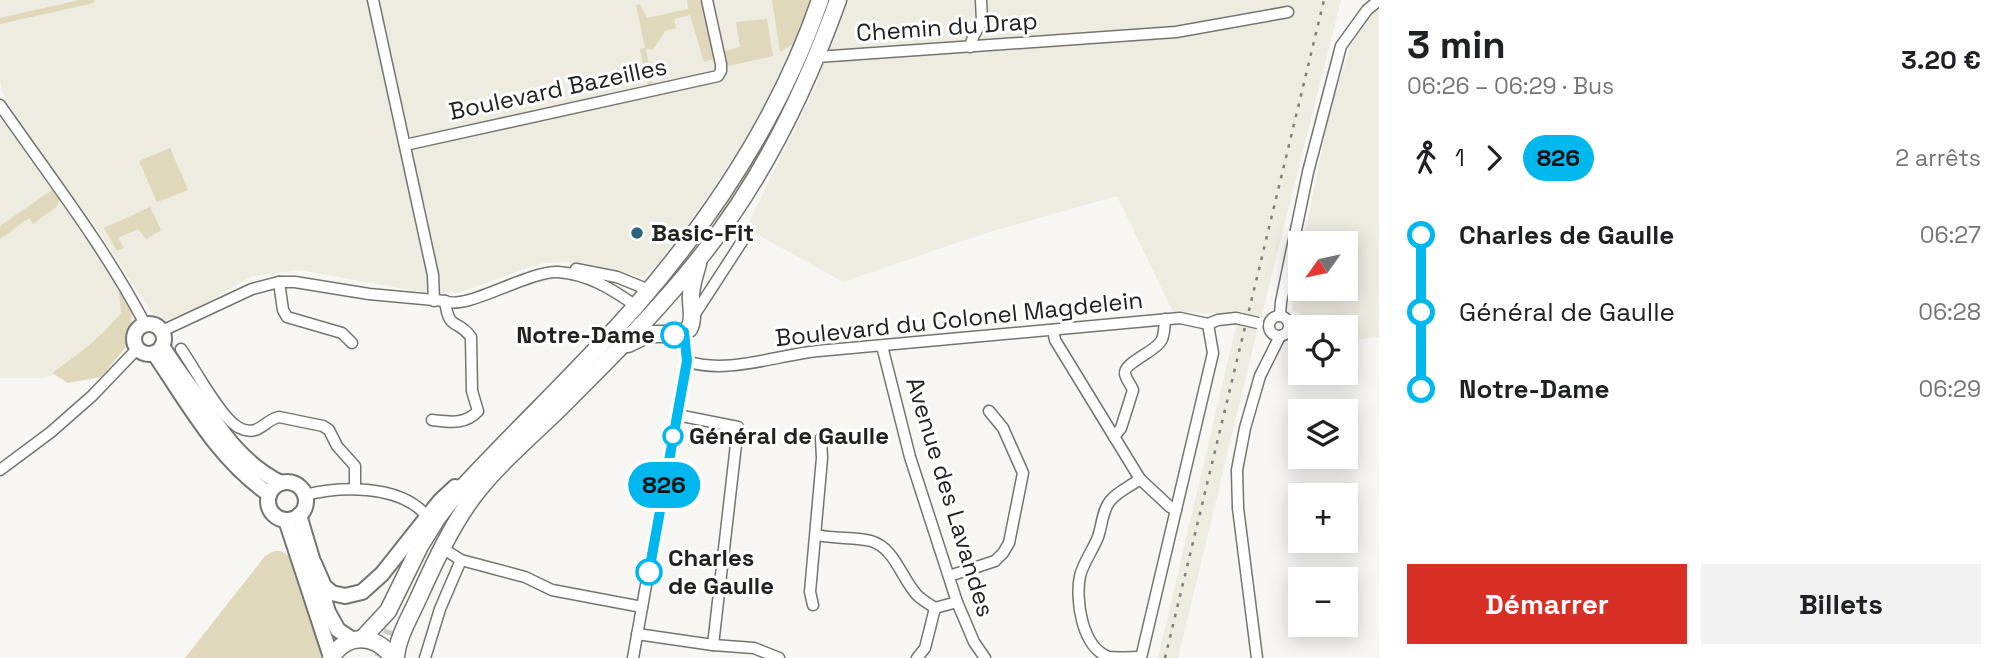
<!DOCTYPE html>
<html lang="fr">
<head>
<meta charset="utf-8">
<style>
	:root { --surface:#fff; --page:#f2f2f2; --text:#202124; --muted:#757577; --accent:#d93025 }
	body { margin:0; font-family:"Space Grotesk",sans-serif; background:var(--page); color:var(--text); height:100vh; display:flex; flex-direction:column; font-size:26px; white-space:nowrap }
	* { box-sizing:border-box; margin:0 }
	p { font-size:23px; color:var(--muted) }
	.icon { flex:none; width:38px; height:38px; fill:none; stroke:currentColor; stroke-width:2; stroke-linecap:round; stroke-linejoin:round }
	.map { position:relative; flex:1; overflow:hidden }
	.side { display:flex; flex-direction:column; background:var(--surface); width:630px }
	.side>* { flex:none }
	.badge { padding:0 14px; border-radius:23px; font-size:24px; line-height:46px }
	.needle { width:46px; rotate:237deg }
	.fabs { position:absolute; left:1288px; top:231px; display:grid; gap:14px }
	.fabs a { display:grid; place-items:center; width:70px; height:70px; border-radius:0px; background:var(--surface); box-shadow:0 4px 18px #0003; font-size:35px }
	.map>.badge { position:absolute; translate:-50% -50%; box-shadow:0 0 0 4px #fff }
	.legs { display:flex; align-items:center; gap:10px; height:77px; padding:0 28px; font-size:23px }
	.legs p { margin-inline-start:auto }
	.headline { display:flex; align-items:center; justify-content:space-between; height:119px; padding:0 28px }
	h1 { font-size:38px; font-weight:700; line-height:52px }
	.action { display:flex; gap:14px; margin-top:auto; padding:14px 28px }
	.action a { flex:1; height:80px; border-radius:0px; background:var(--accent); color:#fff; font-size:28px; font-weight:700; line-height:80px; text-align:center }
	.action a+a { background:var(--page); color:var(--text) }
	ul { padding:0 28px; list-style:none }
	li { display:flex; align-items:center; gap:24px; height:77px; font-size:26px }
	li i { display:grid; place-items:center; width:10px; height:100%; margin:0 9px; background:currentColor }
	li i::after { content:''; width:18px; height:18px; margin:-9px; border:5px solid; border-radius:50%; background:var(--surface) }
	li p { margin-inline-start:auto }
	li:first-child i { background:linear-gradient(#0000 50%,currentColor 0) }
	li:last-child i { background:linear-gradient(currentColor 50%,#0000 0) }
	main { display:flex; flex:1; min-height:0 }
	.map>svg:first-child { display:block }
</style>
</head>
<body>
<main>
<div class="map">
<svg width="1379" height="658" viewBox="0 0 1379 658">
	<rect width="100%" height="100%" fill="#f7f6f3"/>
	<g fill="#eeebe1">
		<path d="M0,0H701L716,68L728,65L714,0H815L778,83L736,154L697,212L656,266L643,277L591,265L564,262L544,263L527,268L458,293H449L416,291L299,270L252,276L181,317L161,321L151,312L96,228L19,122L2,91L0,80Z"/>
		<path d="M844,0H1341L1261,318L1239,314L1173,312L1117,196L986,233L843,282L746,228L816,86Z"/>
		<path d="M1379,7V340L1378,337L1352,340L1346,337V327H1326L1292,310L1293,294L1300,256V289H1346V243H1303L1331,106L1352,43L1372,13Z"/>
		<path d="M0,110L133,309L118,334L99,353L45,378H0Z"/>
		<path d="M1237,322L1258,327L1178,658H1158Z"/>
	</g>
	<g fill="#e0d8ba">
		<path d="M79,0H94V3L0,24V18Z"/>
		<path d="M687,0H700L714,59L704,62L690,15L674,19L676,28L665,31L653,50L646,49L653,85L648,86L640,49L645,48L636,5L640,4L647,18L688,9Z"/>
		<path d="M772,0H815L800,40L780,52Z"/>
		<path d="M828,0H831L781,121L727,210L670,283V280L712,227L742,181L803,62Z"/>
		<path d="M767,19L773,56L728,66L725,51L740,47L736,22Z"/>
		<path d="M170,148L188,190L157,202L139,161Z"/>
		<path d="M52,190L60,200L56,207L33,224L29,218L0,239V226Z"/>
		<path d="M150,207L161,230L146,239L138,229L118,238L124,248L117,251L104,228Z"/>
		<path d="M119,291L132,313L131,322L126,332V347L101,377L68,383L52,373C77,355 101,338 121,313Z"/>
		<path d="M274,551H281L293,558L320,640L321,658H185L265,556Z"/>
	</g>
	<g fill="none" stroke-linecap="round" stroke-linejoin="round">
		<path stroke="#ccccc9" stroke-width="16" stroke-dasharray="16 8" stroke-linecap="butt" d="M382,658L392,631"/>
		<g stroke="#757471" stroke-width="13">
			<g id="street">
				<path d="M373,0L433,275L434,301"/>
				<path d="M970,47L973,37L982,21L981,0"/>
				<path d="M817,57L1176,32L1288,12"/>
				<path d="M0,105C50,177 104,246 145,324"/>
				<path d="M405,145L718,76L721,71V64L707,0"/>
				<path d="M576,269L617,277L649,290"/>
				<path d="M279,282L283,310L287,317L342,333L352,343"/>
				<path d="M1280,315L1281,302L1308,172L1341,46L1367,10L1379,0"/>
				<circle cx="1279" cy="326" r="10"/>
				<path d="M693,317L743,240"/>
				<path d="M1053,330L1055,340L1140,479L1170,507L1176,510"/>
				<path d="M162,331L252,289L279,282H295L369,294L445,301C466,311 527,271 558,272C588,274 612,289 636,306"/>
				<path d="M882,346L910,457L957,602L974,642L985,658"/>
				<path d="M181,349C193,366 219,414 235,425C240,429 248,432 255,430C264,427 269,419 279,417L323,426L329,430L337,446L355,466V489"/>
				<path d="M686,361C727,375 777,355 818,351C939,340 1060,329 1180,318L1208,324L1218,320L1236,318"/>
				<path d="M677,415L738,427L713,645"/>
				<path d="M432,420C450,422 465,425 478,411L472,391L471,337C457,318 449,332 445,301"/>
				<path d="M1114,437L1121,428L1133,390C1131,385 1126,379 1125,374C1123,363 1155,352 1161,341C1165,335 1164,326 1165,319"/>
				<path d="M0,470L51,432L92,396L137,349"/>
				<path d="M1140,479C1131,486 1117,492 1110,501C1102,511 1102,526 1098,537C1093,550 1083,563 1080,576C1075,600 1082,648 1109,657C1118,658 1132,657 1141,657"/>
				<path d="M305,495C340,486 396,485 423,512"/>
				<path d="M817,535C834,539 856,537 871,541C895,548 901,578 917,595C922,600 929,604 935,608L957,602"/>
				<path d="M450,553L461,560L525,577L552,590L642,607"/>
				<path d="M949,576L995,561L1003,553L1009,543L1023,473L1003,428L989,411"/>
				<path d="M813,605L810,592L822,458L821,438"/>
				<path d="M637,634L713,645L754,648L779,658"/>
				<path d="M425,658L440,609L461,560"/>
				<path d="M633,658L686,361L684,332"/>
				<path d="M917,658L925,648L935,608"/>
				<path d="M1141,658L1213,353L1208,324"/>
				<path d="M1257,658L1238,508L1237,470L1245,428L1260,376L1280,336"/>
			</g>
		</g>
		<g stroke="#757471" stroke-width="18">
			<g id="secondary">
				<circle cx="149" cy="339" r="15"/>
				<path d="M162,346C173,364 185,380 197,396C222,432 241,463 281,483"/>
				<path d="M154,353C188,403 218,459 269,494"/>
				<circle cx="287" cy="501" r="19"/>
				<path d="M299,515L328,612L338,630L353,640"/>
				<path d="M286,520L331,657"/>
				<path d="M314,563L324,586L332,593L345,596L362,592L382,574L440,501L455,487"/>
			</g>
		</g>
		<g stroke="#757471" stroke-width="19">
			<g id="primary">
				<path d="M628,344L649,334H679L689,329C695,318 690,306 691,294C692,283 695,274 698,264"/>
				<path d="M362,639L388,611L420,546L438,517L452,499C511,434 577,373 635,307C714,216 781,114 820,0"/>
				<path d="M331,658C347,632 376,634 393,658"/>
				<path d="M396,658C397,638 410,617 418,599C434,564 450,528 473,497C497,465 529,438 558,410C608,360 658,311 702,255C763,179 805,92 838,0"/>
			</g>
		</g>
		<use href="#street" stroke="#fff" stroke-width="10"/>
		<use href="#secondary" stroke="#fff" stroke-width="14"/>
		<use href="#primary" stroke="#fff" stroke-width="16"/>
		<path stroke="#7e7e7c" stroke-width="2.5" stroke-dasharray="3.5 7" stroke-linecap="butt" d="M1165,658L1324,0"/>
		<g stroke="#757471" stroke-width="13" stroke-linecap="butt">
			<path id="street-bridge" d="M1236,318L1258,323"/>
		</g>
		<use href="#street-bridge" stroke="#fff" stroke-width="10"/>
	</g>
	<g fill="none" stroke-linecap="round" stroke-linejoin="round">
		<g stroke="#fff" stroke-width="16">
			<path id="line-1" d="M649,572L687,361L684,332L674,335"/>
		</g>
		<use href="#line-1" stroke="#00b7ee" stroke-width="10"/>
	</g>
	<circle fill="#2e637f" stroke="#fff" stroke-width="2.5" cx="637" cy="233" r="7"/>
	<g fill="#fff" stroke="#00b7ee" stroke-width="3.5">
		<circle cx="674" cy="335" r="12"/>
		<circle cx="673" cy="436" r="9"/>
		<circle cx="649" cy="572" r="12"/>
	</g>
	<g text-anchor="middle" stroke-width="6" stroke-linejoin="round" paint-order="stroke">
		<g font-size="24" fill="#222221" stroke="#fff">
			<text transform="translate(947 27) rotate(-4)" y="8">Chemin du Drap</text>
			<text transform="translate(558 89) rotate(-12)" y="8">Boulevard Bazeilles</text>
			<text transform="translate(959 319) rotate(-6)" y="8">Boulevard du Colonel Magdelein</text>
			<text transform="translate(950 497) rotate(73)" y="8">Avenue des Lavandes</text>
		</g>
		<g font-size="24" font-weight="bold" fill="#222221" stroke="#fff" text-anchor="start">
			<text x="651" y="241">Basic-Fit</text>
		</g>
		<g font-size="24" font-weight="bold" fill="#222221" stroke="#fff" text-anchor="start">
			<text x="655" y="343" text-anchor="end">Notre-Dame</text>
			<text x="689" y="444">Général de Gaulle</text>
			<text x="668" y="566">Charles<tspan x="668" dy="28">de Gaulle</tspan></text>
		</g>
	</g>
</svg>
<div class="fabs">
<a><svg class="needle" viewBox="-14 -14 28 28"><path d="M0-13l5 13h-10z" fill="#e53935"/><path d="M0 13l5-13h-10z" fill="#757577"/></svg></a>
<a><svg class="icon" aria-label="locate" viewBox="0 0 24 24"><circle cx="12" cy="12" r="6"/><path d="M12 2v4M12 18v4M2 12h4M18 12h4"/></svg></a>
<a><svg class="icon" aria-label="layers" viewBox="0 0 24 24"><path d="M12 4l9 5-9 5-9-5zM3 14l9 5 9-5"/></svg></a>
<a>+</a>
<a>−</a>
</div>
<b class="badge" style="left:664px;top:485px;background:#00b7ee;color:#111">826</b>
</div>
<section class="side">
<div class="headline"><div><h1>3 min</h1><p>06:26 – 06:29 · Bus</p></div><b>3.20 €</b></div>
<div class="legs"><svg class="icon" aria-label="walk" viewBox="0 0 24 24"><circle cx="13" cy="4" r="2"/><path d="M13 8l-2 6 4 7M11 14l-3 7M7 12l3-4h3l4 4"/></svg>1<svg class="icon" aria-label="forward" viewBox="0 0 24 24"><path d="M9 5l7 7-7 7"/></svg><b class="badge" style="background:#00b7ee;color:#111">826</b><p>2 arrêts</p></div>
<ul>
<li><i style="color:#00b7ee"></i><b>Charles de Gaulle</b><p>06:27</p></li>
<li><i style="color:#00b7ee"></i><span>Général de Gaulle</span><p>06:28</p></li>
<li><i style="color:#00b7ee"></i><b>Notre-Dame</b><p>06:29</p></li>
</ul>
<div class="action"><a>Démarrer</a><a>Billets</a></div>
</section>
</main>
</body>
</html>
